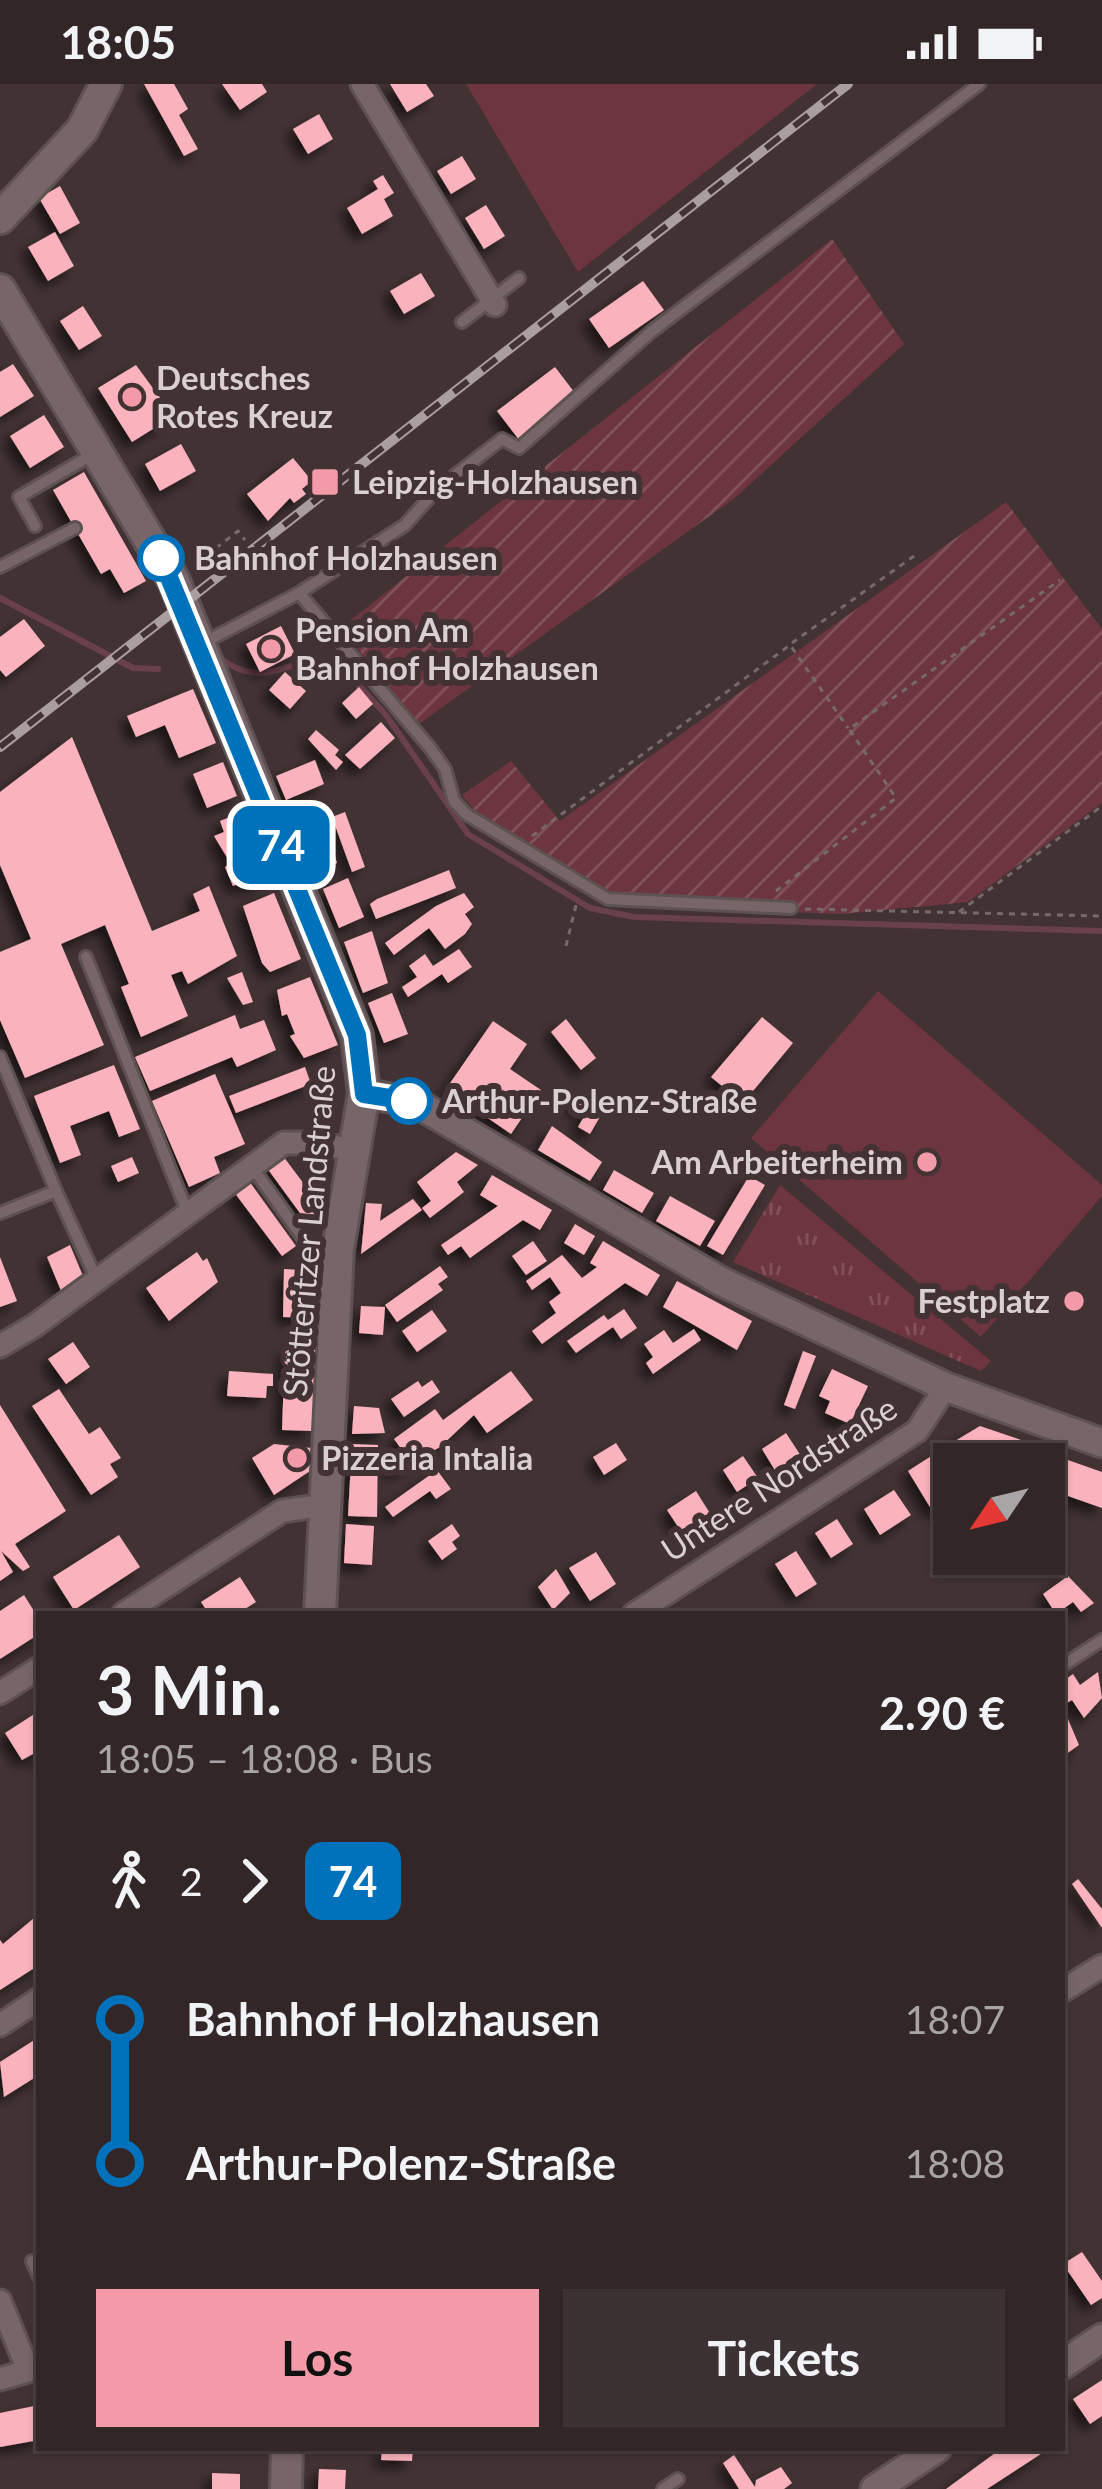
<!DOCTYPE html>
<html lang="de">
<head>
<meta charset="utf-8">
<style>
	:root { --surface:#322627; --page:#3d3233; --text:#f1f3f6; --muted:#a8a5a7; --line:#4d4344; --accent:#f39aa8 }
	body { margin:0; font-family:Lato,sans-serif; background:var(--page); color:var(--text); height:100vh; display:flex; flex-direction:column; font-size:45px; white-space:nowrap }
	* { box-sizing:border-box; margin:0 }
	p { font-size:39px; color:var(--muted) }
	.icon { flex:none; width:66px; height:66px; fill:none; stroke:currentColor; stroke-width:2; stroke-linecap:round; stroke-linejoin:round }
	.map { position:relative; flex:1; overflow:hidden }
	.sheet { position:absolute; left:36px; top:1527px; width:1029px; height:840px; display:flex; flex-direction:column; background:var(--surface); border-radius:0px; box-shadow:0 3px 9px #0004,0 0 0 3px var(--line) }
	.sheet>* { flex:none }
	.badge { padding:0 24px; border-radius:18px; font-size:42px; line-height:78px }
	.needle { width:78px; rotate:235deg }
	.fabs { position:absolute; left:933px; top:1359px; display:grid; gap:24px }
	.fabs a { display:grid; place-items:center; width:132px; height:132px; border-radius:0px; background:var(--surface); box-shadow:0 3px 9px #0004,0 0 0 3px var(--line); font-size:60px }
	.map>.badge { position:absolute; translate:-50% -50%; box-shadow:0 0 0 6px #fff }
	.legs { display:flex; align-items:center; gap:18px; height:132px; padding:0 60px; font-size:39px }
	.legs p { margin-inline-start:auto }
	.overview { display:flex; align-items:center; justify-content:space-between; height:204px; padding:0 60px }
	h1 { font-size:66px; font-weight:700; line-height:90px }
	.action { display:flex; gap:24px; margin-top:auto; padding:24px 60px }
	.action a { flex:1; height:138px; border-radius:0px; background:var(--accent); color:#111; font-size:48px; font-weight:700; line-height:138px; text-align:center }
	.action a+a { background:var(--page); color:var(--text) }
	ul { padding:0 60px; list-style:none }
	li { display:flex; align-items:center; gap:42px; height:144px; font-size:45px }
	li i { display:grid; place-items:center; width:18px; height:100%; margin:0 15px; background:currentColor }
	li i::after { content:''; width:30px; height:30px; margin:-15px; border:9px solid; border-radius:50%; background:var(--surface) }
	li p { margin-inline-start:auto }
	li:first-child i { background:linear-gradient(#0000 50%,currentColor 0) }
	li:last-child i { background:linear-gradient(currentColor 50%,#0000 0) }
	.status { display:flex; justify-content:space-between; align-items:center; height:84px; padding:0 60px; background:var(--surface); direction:ltr }
	.status svg { height:33px; fill:currentColor }
	.map>svg:first-child { display:block }
</style>
</head>
<body>
<div class="status"><b>18:05</b><svg viewBox="0 0 49 12"><path d="M0 12V9h3v3zM5 12V6h3v6zM10 12V3h3v9zM15 12V0h3v12zM26 1h20v11H26zM47 4h2v5h-2z"/></svg></div>
<div class="map">
<svg width="1102" height="2405" viewBox="0 0 1102 2405">
	<defs>
		<pattern id="park-tufts" width="24" height="20" patternUnits="userSpaceOnUse" patternTransform="scale(3)"><rect width="24" height="20" fill="#6d353f"/><path d="M3 7l-1-3M5 7V3M7 7l1-3M15 17l-1-3M17 17v-4M19 17l1-3" fill="none" stroke="#81515a"/></pattern>
		<pattern id="garden-furrows" width="10" height="10" patternUnits="userSpaceOnUse" patternTransform="scale(3)"><rect width="10" height="10" fill="#6d353f"/><path d="M-1 1l2-2M0 10L10 0M9 11l2-2" fill="none" stroke="#81515a"/></pattern>
		<filter id="shadow"><feDropShadow dx="-7" dy="7" stdDeviation="6" flood-color="#0009"/></filter>
	</defs>
	<rect width="100%" height="100%" fill="#423234"/>
	<g fill="#6d353f">
		<path d="M466,0H817L578,188Z"/>
		<path d="M878,907L1102,1101V1112L981,1253L751,1054Z"/>
	</g>
	<path fill="url(#park-tufts)" d="M780,1101L991,1277L981,1287L733,1178Z"/>
	<g fill="url(#garden-furrows)">
		<path d="M832,155L904,260L736,413L419,640L341,544Z"/>
		<path d="M1006,418L1102,545V719L968,818L842,830L610,821L483,737L462,711L511,677L560,737Z"/>
	</g>
	<g fill="none" stroke-linecap="round" stroke-linejoin="round">
		<g stroke="#6b404d" stroke-width="6">
			<path d="M0,514L133,584L158,585"/>
			<path d="M217,572C265,610 286,571 337,577L386,631L468,750L590,824L634,833L1102,847"/>
		</g>
	</g>
	<g fill="#fab2bc" filter="url(#shadow)">
		<path d="M144,0H174L188,25L179,31L198,65L184,72Z"/>
		<path d="M222,0H262L267,8L240,26Z"/>
		<path d="M390,0H426L434,12L407,28Z"/>
		<path d="M319,30L333,55L308,70L293,45Z"/>
		<path d="M462,72L476,95L451,110L437,87Z"/>
		<path d="M383,91L394,109L384,115L393,132L362,150L347,124L378,105L373,97Z"/>
		<path d="M60,102L80,139L60,150L39,114Z"/>
		<path d="M486,121L505,152L484,165L465,134Z"/>
		<path d="M55,148L74,182L48,197L28,163Z"/>
		<path d="M421,189L435,212L404,230L390,207Z"/>
		<path d="M643,197L664,226L609,264L589,235Z"/>
		<path d="M83,222L102,252L79,266L60,237Z"/>
		<path d="M13,280L34,312L0,333V288Z"/>
		<path d="M136,281L166,322L162,324L169,335L132,358L98,304Z"/>
		<path d="M555,283L578,313L520,357L497,327Z"/>
		<path d="M44,331L64,363L30,384L10,352Z"/>
		<path d="M181,360L196,387L160,407L145,380Z"/>
		<path d="M293,374L312,397L302,405L306,410L294,419L290,414L268,437L247,410Z"/>
		<path d="M84,388L146,497L124,509L110,485L101,490L53,406Z"/>
		<path d="M24,535L45,562L6,593L0,586V553Z"/>
		<path d="M281,542L295,570L260,588L246,560Z"/>
		<path d="M285,588L306,607L290,625L269,606Z"/>
		<path d="M359,603L373,620L356,635L342,619Z"/>
		<path d="M193,605L216,659L179,674L165,641L136,653L127,632Z"/>
		<path d="M381,638L395,654L360,685L345,671Z"/>
		<path d="M316,646L339,666L335,671L343,678L336,686L308,655Z"/>
		<path d="M72,653L152,847L200,827L193,810L209,802L237,872L188,900L182,887L171,891L188,932L141,953L121,903L129,900L105,841L61,860L104,961L25,994L0,936V868L31,855L0,781V708Z"/>
		<path d="M315,676L324,700L286,716L276,692Z"/>
		<path d="M223,678L237,712L207,724L193,690Z"/>
		<path d="M319,720L337,779L314,787L292,731Z"/>
		<path d="M245,727L271,793L245,804L242,798L233,802L225,783L231,780L214,752L224,748L220,737Z"/>
		<path d="M345,728L365,783L352,788L332,733Z"/>
		<path d="M449,786L456,804L376,835L370,820L377,815Z"/>
		<path d="M348,794L364,833L339,844L323,805Z"/>
		<path d="M274,809L301,875L270,888L262,879L243,822Z"/>
		<path d="M464,809L474,823L465,830L472,840L465,850L445,865L429,844L394,871L385,859L436,822Z"/>
		<path d="M372,847L388,899L363,909L344,858Z"/>
		<path d="M459,865L472,883L448,899L442,890L408,913L402,903L417,893L409,882L425,870L433,882Z"/>
		<path d="M242,888L253,918L243,921L227,894Z"/>
		<path d="M310,893L338,961L304,974L290,952L295,950L287,930L282,932L277,906Z"/>
		<path d="M392,909L408,950L384,959L368,919Z"/>
		<path d="M235,931L240,945L264,936L276,966L237,983L232,973L150,1007L135,973Z"/>
		<path d="M762,933L793,959L743,1019L711,993Z"/>
		<path d="M566,935L596,974L581,986L551,948Z"/>
		<path d="M493,937L527,960L510,985L541,1006L511,1050L446,1005Z"/>
		<path d="M114,981L140,1045L119,1053L109,1027L70,1042L81,1071L60,1079L34,1012Z"/>
		<path d="M305,983L311,1000L236,1029L229,1012Z"/>
		<path d="M215,990L245,1060L214,1073L220,1089L189,1103L152,1017Z"/>
		<path d="M579,1008L601,1031L590,1050L578,1043L586,1029L568,1019Z"/>
		<path d="M552,1042L602,1078L590,1097L538,1066Z"/>
		<path d="M456,1068L478,1081L457,1098L464,1108L430,1134L422,1124L431,1117L417,1098Z"/>
		<path d="M283,1072L325,1128L308,1140L267,1084Z"/>
		<path d="M132,1073L139,1089L118,1098L111,1082Z"/>
		<path d="M614,1086L654,1109L642,1129L603,1106Z"/>
		<path d="M492,1091L552,1126L540,1146L523,1136L470,1174L461,1162L448,1171L441,1161L498,1122L480,1111Z"/>
		<path d="M749,1092L765,1101L723,1171L707,1162Z"/>
		<path d="M249,1097L296,1162L282,1172L234,1108Z"/>
		<path d="M670,1112L715,1137L700,1162L656,1137Z"/>
		<path d="M413,1115L422,1126L361,1170L366,1119L382,1120L380,1137Z"/>
		<path d="M575,1140L595,1152L584,1171L564,1159Z"/>
		<path d="M533,1157L547,1177L526,1191L512,1172Z"/>
		<path d="M603,1157L660,1191L647,1212L625,1199L542,1260L532,1247L556,1229L549,1218L561,1209L550,1193L532,1206L526,1197L562,1171L582,1194L597,1183L590,1179Z"/>
		<path d="M70,1161L83,1192L62,1209L47,1173Z"/>
		<path d="M197,1168L203,1177L207,1174L218,1198L169,1237L146,1204Z"/>
		<path d="M0,1173L17,1217L0,1223Z"/>
		<path d="M440,1182L448,1193L438,1200L443,1206L397,1238L385,1221Z"/>
		<path d="M284,1185L319,1187L317,1234L283,1233Z"/>
		<path d="M677,1197L752,1237L737,1266L663,1223Z"/>
		<path d="M361,1222L385,1223L383,1251L359,1249Z"/>
		<path d="M624,1225L637,1244L621,1255L613,1243L576,1269L567,1257L604,1231L608,1236Z"/>
		<path d="M432,1226L447,1247L417,1268L402,1247Z"/>
		<path d="M694,1245L701,1256L653,1290L646,1279L653,1273L644,1260L664,1246L673,1259Z"/>
		<path d="M73,1258L90,1283L66,1300L48,1275Z"/>
		<path d="M285,1265L315,1266L312,1347L282,1346Z"/>
		<path d="M803,1267L816,1272L795,1325L784,1321Z"/>
		<path d="M832,1285L868,1302L850,1340L825,1329L830,1317L819,1312Z"/>
		<path d="M229,1287L273,1290V1302H267L266,1314L227,1312Z"/>
		<path d="M511,1287L533,1316L487,1349L474,1331L440,1363L394,1389L386,1378L402,1366L394,1355L435,1325L443,1336Z"/>
		<path d="M432,1296L440,1308L404,1333L391,1315L418,1297L422,1303Z"/>
		<path d="M59,1305L89,1350L100,1343L121,1374L110,1380L118,1393L91,1411L32,1322Z"/>
		<path d="M0,1321L66,1427L15,1460L30,1483L23,1487L1,1467L13,1488L0,1497Z"/>
		<path d="M354,1322L379,1324L385,1349L352,1350Z"/>
		<path d="M980,1342L1042,1363L1036,1380H1020L994,1367L990,1380H956L945,1363Z"/>
		<path d="M786,1349L801,1372L776,1388L762,1365Z"/>
		<path d="M616,1359L627,1376L604,1391L593,1373Z"/>
		<path d="M274,1360L311,1364L310,1387L274,1411L252,1374Z"/>
		<path d="M352,1360L378,1361L377,1433L348,1432Z"/>
		<path d="M936,1369L954,1398V1415L933,1428L908,1387Z"/>
		<path d="M743,1372L758,1394L737,1408L723,1386Z"/>
		<path d="M1065,1375L1102,1388V1424L1054,1407Z"/>
		<path d="M437,1386L451,1405L436,1415L430,1407L393,1433L385,1423Z"/>
		<path d="M894,1406L911,1431L880,1451L864,1425Z"/>
		<path d="M696,1407L716,1439L688,1458L667,1426Z"/>
		<path d="M837,1435L853,1460L831,1474L815,1449Z"/>
		<path d="M346,1440L374,1442L372,1481L344,1479Z"/>
		<path d="M452,1440L460,1452L452,1458L457,1465L442,1476L428,1457Z"/>
		<path d="M119,1451L140,1483L74,1526L53,1493Z"/>
		<path d="M796,1467L817,1500L796,1513L775,1480Z"/>
		<path d="M596,1468L616,1500L590,1517L569,1484Z"/>
		<path d="M556,1485L570,1509L553,1526L538,1503Z"/>
		<path d="M1068,1492L1094,1519L1081,1528L1073,1518L1056,1530L1043,1510Z"/>
		<path d="M240,1493L256,1518L237,1530H209L201,1518Z"/>
		<path d="M24,1511L39,1535V1550L0,1575V1527Z"/>
		<path d="M1098,1588L1102,1614L1084,1634L1072,1616L1067,1619L1062,1612V1598L1073,1590L1080,1601Z"/>
		<path d="M1062,1621L1079,1661L1062,1673Z"/>
		<path d="M39,1627V1679L33,1670L22,1676L5,1649Z"/>
		<path d="M1078,1795L1102,1825V1844L1072,1800Z"/>
		<path d="M34,1834L39,1836V1881L0,1906V1856L3,1860Z"/>
		<path d="M39,1953V1991L4,2013L0,1978Z"/>
		<path d="M1082,2168L1102,2197V2214L1091,2221L1063,2180Z"/>
		<path d="M1102,2296V2332L1090,2340L1073,2315Z"/>
		<path d="M39,2321V2356L0,2363V2329Z"/>
		<path d="M382,2364H413L412,2377L381,2376Z"/>
		<path d="M1002,2364H1050L987,2405H946Z"/>
		<path d="M734,2371L755,2403L756,2396L781,2383L792,2399L784,2405H739L723,2379Z"/>
		<path d="M319,2385L346,2386L345,2405H318Z"/>
		<path d="M212,2389L240,2390V2405H212Z"/>
	</g>
	<g fill="none" stroke-linecap="round" stroke-linejoin="round">
		<g stroke="#5d5152" stroke-width="16">
			<g id="service">
				<path d="M462,238L519,194"/>
				<path d="M35,442L19,413L95,369"/>
				<path d="M0,483L75,444"/>
				<path d="M299,509L431,665L445,685L454,717L466,730L608,815L791,824"/>
				<path d="M205,558L299,509L405,441L437,405L502,355L519,364L652,247L979,0"/>
				<path d="M86,873L188,1130"/>
				<path d="M0,973L56,1107"/>
				<path d="M252,1083L303,1154"/>
				<path d="M0,1129L56,1107L97,1196"/>
				<path d="M1062,1582L1102,1556"/>
				<path d="M32,2177L39,2193"/>
				<path d="M663,2405L678,2395"/>
			</g>
		</g>
		<g stroke="#5d5152" stroke-width="27">
			<g id="minor">
				<path d="M362,0L495,221"/>
				<path d="M0,1262L34,1242L284,1059H321L353,1067"/>
				<path d="M123,1530L282,1427L324,1421"/>
				<path d="M634,1530L917,1347L946,1303"/>
				<path d="M0,1609L39,1584"/>
				<path d="M1062,1907L1102,1882"/>
				<path d="M0,1941L39,1915"/>
				<path d="M0,2217L28,2286"/>
				<path d="M0,2295L38,2284"/>
			</g>
		</g>
		<g stroke="#5d5152" stroke-width="33">
			<g id="tertiary">
				<path d="M364,1009L416,1019L722,1198L946,1303L1102,1359"/>
				<path d="M1062,2281L1102,2254"/>
				<path d="M875,2405L937,2364"/>
			</g>
		</g>
		<g stroke="#5d5152" stroke-width="36">
			<g id="secondary">
				<path d="M0,134L82,46L106,0"/>
				<path d="M0,206L174,497L357,951L364,1009L338,1165L320,1530"/>
				<path d="M286,2405L287,2364"/>
			</g>
		</g>
		<g stroke="#77696a" stroke-width="3" stroke-dasharray="6 6" stroke-linecap="butt">
			<path d="M197,479L238,447L245,456"/>
			<path d="M792,559L914,472"/>
			<path d="M532,752L790,561L848,644"/>
			<path d="M776,807L896,714L849,645L1060,496"/>
			<path d="M805,825L1102,832"/>
			<path d="M959,828L1102,722"/>
			<path d="M566,862L577,817"/>
		</g>
		<use href="#service" stroke="#776567" stroke-width="10"/>
		<use href="#minor" stroke="#776567" stroke-width="21"/>
		<use href="#tertiary" stroke="#776567" stroke-width="27"/>
		<use href="#secondary" stroke="#776567" stroke-width="30"/>
		<g stroke="#aa9e9f" stroke-width="10">
			<path id="rail" d="M0,663L848,0"/>
		</g>
		<use href="#rail" stroke="#423234" stroke-width="6" stroke-dasharray="18" stroke-linecap="butt"/>
	</g>
	<g fill="none" stroke-linecap="round" stroke-linejoin="round">
		<g stroke="#fff" stroke-width="27">
			<path id="line-1" d="M161,474L357,951L364,1010L409,1017"/>
		</g>
		<use href="#line-1" stroke="#0072bc" stroke-width="18"/>
	</g>
	<g fill="#f39aa8" stroke="#423234" stroke-width="4.5">
		<circle cx="132" cy="313" r="12"/>
		<rect x="310" y="383" width="30" height="30" rx="6"/>
		<circle cx="271" cy="565" r="12"/>
		<circle cx="927" cy="1078" r="12"/>
		<circle cx="1074" cy="1217" r="12"/>
		<circle cx="297" cy="1374" r="12"/>
	</g>
	<g fill="#fff" stroke="#0072bc" stroke-width="6">
		<circle cx="161" cy="474" r="21"/>
		<circle cx="409" cy="1017" r="21"/>
	</g>
	<g text-anchor="middle" stroke-width="12" stroke-linejoin="round" paint-order="stroke">
		<g font-size="33" font-weight="bold" fill="#dad0d1" stroke="#423234" text-anchor="start">
			<text x="156" y="306">Deutsches<tspan x="156" dy="38">Rotes Kreuz</tspan></text>
			<text x="352" y="410">Leipzig-Holzhausen</text>
			<text x="295" y="558">Pension Am<tspan x="295" dy="38">Bahnhof Holzhausen</tspan></text>
			<text x="903" y="1090" text-anchor="end">Am Arbeiterheim</text>
			<text x="1050" y="1229" text-anchor="end">Festplatz</text>
			<text x="321" y="1386">Pizzeria Intalia</text>
		</g>
		<g font-size="33" font-weight="bold" fill="#dad0d1" stroke="#423234" text-anchor="start">
			<text x="194" y="486">Bahnhof Holzhausen</text>
			<text x="442" y="1029">Arthur-Polenz-Straße</text>
		</g>
		<g font-size="33" fill="#dad0d1" stroke="#423234">
			<text transform="translate(309 1147) rotate(-85)" y="12">Stötteritzer Landstraße</text>
			<text transform="translate(779 1395) rotate(-33)" y="12">Untere Nordstraße</text>
		</g>
	</g>
</svg>
<div class="fabs">
<a><svg class="needle" viewBox="-14 -14 28 28"><path d="M0-13l5 13h-10z" fill="#e53935"/><path d="M0 13l5-13h-10z" fill="#a8a5a7"/></svg></a>
</div>
<b class="badge" style="left:281px;top:761px;background:#0072bc;color:#fff">74</b>
<section class="sheet">
<div class="overview"><div><h1>3 Min.</h1><p>18:05 – 18:08 · Bus</p></div><b>2.90 €</b></div>
<div class="legs"><svg class="icon" aria-label="walk" viewBox="0 0 24 24"><circle cx="13" cy="4" r="2"/><path d="M13 8l-2 6 4 7M11 14l-3 7M7 12l3-4h3l4 4"/></svg>2<svg class="icon" aria-label="forward" viewBox="0 0 24 24"><path d="M9 5l7 7-7 7"/></svg><b class="badge" style="background:#0072bc;color:#fff">74</b></div>
<ul>
<li><i style="color:#0072bc"></i><b>Bahnhof Holzhausen</b><p>18:07</p></li>
<li><i style="color:#0072bc"></i><b>Arthur-Polenz-Straße</b><p>18:08</p></li>
</ul>
<div class="action"><a>Los</a><a>Tickets</a></div>
</section>
</div>
</body>
</html>
